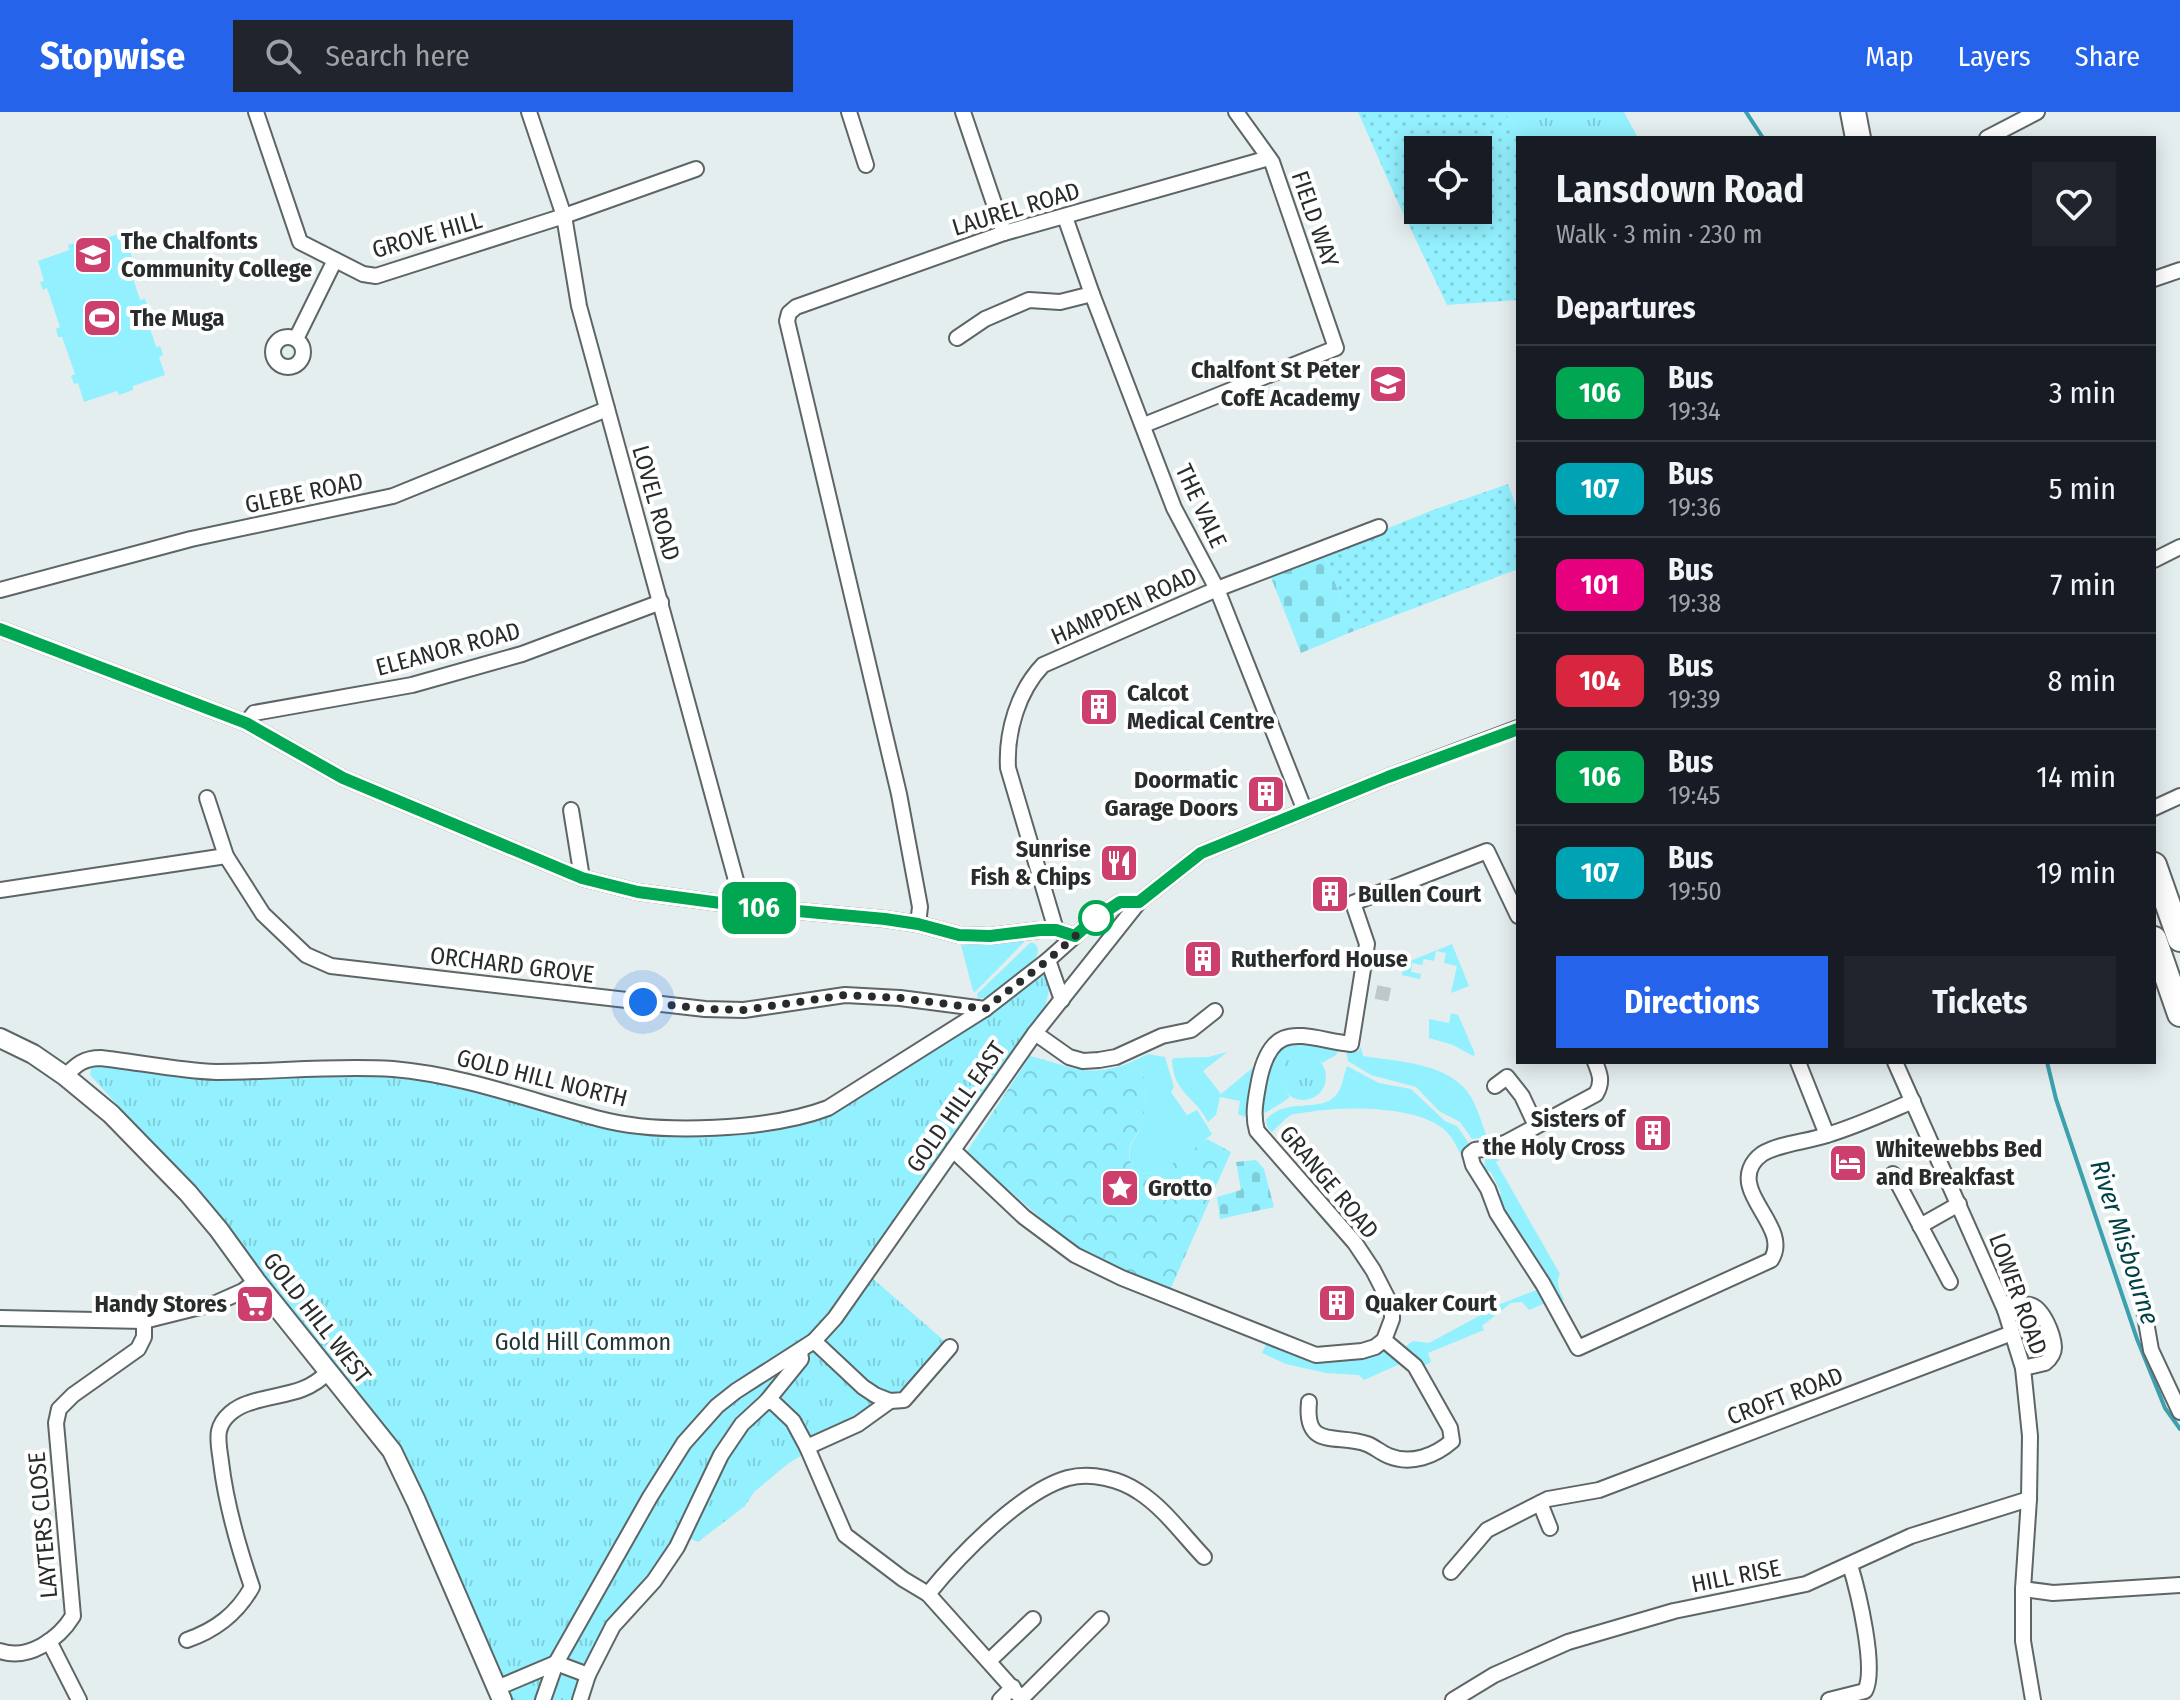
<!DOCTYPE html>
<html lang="en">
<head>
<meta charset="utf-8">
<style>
	:root { --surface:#171b24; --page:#20242c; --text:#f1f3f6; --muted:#9ea1a6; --line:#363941; --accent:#2563eb }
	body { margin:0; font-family:"Fira Sans Condensed",sans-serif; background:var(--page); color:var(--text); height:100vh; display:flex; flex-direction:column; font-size:30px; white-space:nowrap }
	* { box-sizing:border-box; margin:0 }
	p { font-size:26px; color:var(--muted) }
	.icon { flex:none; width:44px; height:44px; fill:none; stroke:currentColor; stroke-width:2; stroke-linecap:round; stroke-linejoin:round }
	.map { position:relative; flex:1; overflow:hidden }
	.sheet { position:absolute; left:1516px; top:24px; width:640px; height:928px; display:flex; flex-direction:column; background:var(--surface); border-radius:0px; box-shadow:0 4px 20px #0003 }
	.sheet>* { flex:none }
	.badge { padding:0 16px; border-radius:12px; font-size:28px; line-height:52px }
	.buttons { position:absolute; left:1404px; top:24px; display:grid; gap:16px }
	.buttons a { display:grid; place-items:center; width:88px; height:88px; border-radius:0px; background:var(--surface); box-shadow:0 4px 20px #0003; font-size:40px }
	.you { position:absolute; width:40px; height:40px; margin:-20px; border:6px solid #fff; border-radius:50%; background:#1a73e8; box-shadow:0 0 0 12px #1a73e833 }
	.map>.badge { position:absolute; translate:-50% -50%; box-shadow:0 0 0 4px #fff }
	h2 { padding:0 40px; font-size:30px; line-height:72px }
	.round { display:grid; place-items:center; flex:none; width:84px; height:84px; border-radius:0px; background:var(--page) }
	.headline { display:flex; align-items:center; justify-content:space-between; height:136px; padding:0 40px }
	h1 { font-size:38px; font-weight:700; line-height:60px }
	.action { display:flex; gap:16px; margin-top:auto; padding:16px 40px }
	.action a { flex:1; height:92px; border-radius:0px; background:var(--accent); color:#fff; font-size:32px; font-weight:700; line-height:92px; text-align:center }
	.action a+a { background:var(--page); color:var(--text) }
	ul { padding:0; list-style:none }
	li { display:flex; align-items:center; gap:24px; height:96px; padding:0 40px; border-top:2px solid var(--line) }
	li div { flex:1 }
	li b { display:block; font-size:30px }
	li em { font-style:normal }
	li .badge { min-width:88px; font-weight:700; text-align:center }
	header { display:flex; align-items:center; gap:48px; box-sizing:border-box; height:112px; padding:0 40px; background:var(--accent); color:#fff }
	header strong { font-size:38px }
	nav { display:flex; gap:44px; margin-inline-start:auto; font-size:28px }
	.search { width:560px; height:72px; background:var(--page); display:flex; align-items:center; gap:20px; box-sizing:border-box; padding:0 28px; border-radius:0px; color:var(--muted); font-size:30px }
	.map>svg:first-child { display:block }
</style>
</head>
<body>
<header>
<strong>Stopwise</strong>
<div class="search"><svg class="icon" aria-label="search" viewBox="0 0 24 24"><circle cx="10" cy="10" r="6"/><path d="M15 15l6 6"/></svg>Search here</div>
<nav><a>Map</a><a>Layers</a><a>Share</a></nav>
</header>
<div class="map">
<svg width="2180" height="1588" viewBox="0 0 2180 1588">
	<defs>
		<pattern id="forest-crowns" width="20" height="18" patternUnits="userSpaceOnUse" patternTransform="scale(2)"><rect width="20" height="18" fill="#93f0fe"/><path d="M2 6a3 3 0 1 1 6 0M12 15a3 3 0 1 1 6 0" fill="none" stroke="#7fceda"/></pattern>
		<pattern id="cemetery-stones" width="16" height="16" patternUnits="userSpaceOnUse" patternTransform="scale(2)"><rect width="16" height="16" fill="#93f0fe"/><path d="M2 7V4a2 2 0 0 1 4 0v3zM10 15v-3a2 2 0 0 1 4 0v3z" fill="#7fceda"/></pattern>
		<pattern id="park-tufts" width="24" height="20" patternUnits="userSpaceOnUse" patternTransform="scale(2)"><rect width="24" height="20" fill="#93f0fe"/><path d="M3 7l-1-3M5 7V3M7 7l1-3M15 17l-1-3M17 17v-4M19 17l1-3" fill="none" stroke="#7fceda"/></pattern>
		<pattern id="garden-dots" width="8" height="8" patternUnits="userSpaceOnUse" patternTransform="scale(2)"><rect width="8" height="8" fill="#93f0fe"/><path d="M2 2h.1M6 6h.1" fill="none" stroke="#7fceda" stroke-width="1.8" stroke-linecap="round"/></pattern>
	</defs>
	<rect width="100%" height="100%" fill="#e5eeef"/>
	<g fill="#93f0fe">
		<path d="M118,122L124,141L130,139L133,148L128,151L140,188L145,187L148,196L144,198L156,235L160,234L163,243L159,245L165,263L133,274V278L119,283L117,279L84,290L78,271L74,272L71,264L75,262L62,225H58L56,217L60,215L47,176L43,178L40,170L44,169L38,149L69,138L68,133L84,128L86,133Z"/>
		<path d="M1026,828L975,880L973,879L961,833H992Z"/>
		<path d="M1030,831H1034L1038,836L1037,844L1032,849L1034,852L990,885L978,887L977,882Z"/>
		<path d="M1452,832L1469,874L1451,881L1457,854L1444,851L1446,841L1436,839L1434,849L1424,847L1422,853L1412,851L1411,860L1421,862L1420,867L1402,863L1403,855L1398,854Z"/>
		<path d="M1451,901L1458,903L1460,907L1475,942L1473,944L1453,933L1429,926V907L1449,911Z"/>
		<path d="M1297,930L1339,937L1336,943L1322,951L1320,949L1286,950C1278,963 1279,974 1290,985C1285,989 1269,999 1262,1002L1261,1001C1263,987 1268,954 1275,944C1279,937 1289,933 1297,930Z"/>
		<path d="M1361,935L1363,944C1398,950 1450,950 1471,985C1478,997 1482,1012 1487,1025L1472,1027L1460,1010L1439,999L1416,975L1371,963L1348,949L1346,938L1358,940Z"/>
		<path d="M1227,940L1203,959L1221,982L1256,953L1245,1005L1238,1002L1240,989L1220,985L1216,1003L1208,1010C1195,984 1173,981 1172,948L1174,946L1208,945Z"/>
		<path d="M1148,942L1165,945L1174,975L1171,980L1187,1003L1197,998L1212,1022C1192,1039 1163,1065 1136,1061C1120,1033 1138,1031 1143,1007C1146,995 1146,980 1146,967L1129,951Z"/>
		<path d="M1347,954L1379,971L1411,977L1445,1009L1457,1014L1470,1033L1463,1038V1048C1457,1034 1451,1021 1438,1013C1408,994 1344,994 1309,1000C1304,1001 1296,1001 1291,1003C1284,1007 1278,1015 1272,1020L1267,1015L1266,1008C1285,983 1325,1004 1339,979C1343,971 1344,962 1347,954Z"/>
		<path d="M1495,1040L1499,1048L1496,1050L1560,1162C1555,1171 1560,1179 1564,1188L1560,1189L1508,1109L1499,1088L1501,1081L1491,1060L1484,1058L1485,1048Z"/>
		<path d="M1539,1177L1548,1190L1529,1198L1522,1190L1511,1191L1482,1214L1484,1218L1428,1241L1431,1250L1420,1256L1403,1236L1413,1229L1429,1231L1503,1191Z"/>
		<path d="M1267,1230L1304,1246L1313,1248L1380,1237L1402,1251L1364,1268L1359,1263L1326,1261L1286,1252L1262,1241Z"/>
	</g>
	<path fill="url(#forest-crowns)" d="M1030,944C1071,954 1087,967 1129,951L1146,967C1146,980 1146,994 1143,1007C1138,1030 1119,1033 1136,1061C1162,1065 1187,1041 1207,1027L1231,1040L1170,1178L1112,1157L1072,1133L966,1041Z"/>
	<g fill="url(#cemetery-stones)">
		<path d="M1324,442L1354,519L1301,541L1270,463Z"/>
		<path d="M1256,1048L1264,1057L1274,1095L1220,1107L1217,1085L1241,1078L1236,1050Z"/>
	</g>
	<g fill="url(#park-tufts)">
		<path d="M1505,0H1624L1638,26H1520Z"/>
		<path d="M1040,862L1046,864L1049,879L1045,895L1016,942L863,1158L949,1233L909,1279L789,1351L754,1380L745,1394L698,1430L680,1422L652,1463L576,1588H508L405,1351L195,1078L90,963L91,956L96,952L374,961L434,967L575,1005L722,1021L798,1012L816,1008L832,1000Z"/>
		<circle cx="1303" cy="965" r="23"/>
	</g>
	<g fill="url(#garden-dots)" fill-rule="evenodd">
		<path d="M1358,0H1505L1520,26H1518V188L1447,193L1395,84ZM1418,38H1478V98H1418Z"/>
		<path d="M1508,372L1518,399V457L1354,519L1324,442L1433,398Z"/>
	</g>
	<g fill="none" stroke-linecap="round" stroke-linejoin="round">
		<g stroke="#3ca0ad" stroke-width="4">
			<path d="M1746,0L1763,26"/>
			<path d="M2047,950L2056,987L2137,1227L2165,1296L2180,1317"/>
		</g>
		<path stroke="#bfc7c8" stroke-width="14" stroke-dasharray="14 7" stroke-linecap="butt" d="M1376,880L1396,884"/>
		<g stroke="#5e6566" stroke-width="18">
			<g id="minor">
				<path d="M256,0L300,130L363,162L376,164L564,104L696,57"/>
				<path d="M529,0L564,104L579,194L743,794"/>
				<path d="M849,0L866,53"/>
				<path d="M963,0L1004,121"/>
				<path d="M1987,26L2037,0"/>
				<path d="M1065,105L1092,182L1174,396L1217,477L1305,699"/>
				<path d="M2154,167L2180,158"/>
				<circle cx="288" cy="240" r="15"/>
				<path d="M957,226L985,207L1029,188L1060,190L1092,182"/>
				<path d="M296,227L335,148"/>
				<path d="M1144,313L1336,236L1272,50L1236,0"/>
				<path d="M2154,448L2180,435"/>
				<path d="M0,478L191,427L393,384L607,297"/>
				<path d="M0,517L246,611L343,666L582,766L638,780L743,794L885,807L918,812L959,823L990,824L1040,818H1056L1075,824"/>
				<path d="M246,611L254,601L412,573L522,542L661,490"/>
				<path d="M207,686L226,744"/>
				<path d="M2154,696L2180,684"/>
				<path d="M571,698L582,766"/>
				<path d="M0,778L226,744L263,802L306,843L331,854L705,897L744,898L845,883L900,886L985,897"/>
				<path d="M918,812L920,795L899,682L787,209L789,201L796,195L1004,121L1269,46"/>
				<path d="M1056,818L1008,656C1006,620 1018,579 1043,553L1217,477L1379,415"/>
				<path d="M1048,848L1062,888"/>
				<path d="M1035,921L1069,945L1083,949L1099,948L1116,945L1162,924L1191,918L1215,899"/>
				<path d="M1595,950C1600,962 1603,970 1596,982L1507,1030L1491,1036L1475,1038L1470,1042L1473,1053L1488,1077L1497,1101L1543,1172L1578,1236L1771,1148C1787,1124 1756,1098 1750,1075C1746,1062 1751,1050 1762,1042C1780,1031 1807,1030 1827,1023C1857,1014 1885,1001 1913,989"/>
				<path d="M1798,950L1827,1023"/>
				<path d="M1895,950L2005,1198L2023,1256L2030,1324L2029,1387L2023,1477V1529L2033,1588"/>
				<path d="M65,964C77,952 84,946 101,946C137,950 180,959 216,960C275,960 334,953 393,957C464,963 531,989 600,1007C660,1023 770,1018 828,996L985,897L1048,848L1094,807L1120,790H1139"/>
				<path d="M1495,974L1507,965L1522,984L1536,1014"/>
				<path d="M953,1038L1024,1105L1075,1143L1122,1166L1316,1243L1362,1239L1375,1235L1384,1228L1392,1207V1195L1373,1158L1355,1131L1257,1019C1252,1002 1256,986 1259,969C1272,905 1303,926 1351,932L1367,832L1353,791L1487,739L1518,804"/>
				<path d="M1893,1062L1950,1170"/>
				<path d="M1920,1114L1959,1092"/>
				<path d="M2142,1187L2151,1238L2180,1300"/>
				<path d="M2005,1198C2013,1195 2021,1191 2030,1193C2043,1196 2053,1222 2054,1235C2054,1242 2050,1247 2045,1251L2023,1256"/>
				<path d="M0,1206L144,1209L216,1191L243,1179L256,1169"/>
				<path d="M814,1229L863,1275L875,1283L890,1289L904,1288L950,1235"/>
				<path d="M800,1239L801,1247L767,1289L774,1291L793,1309L807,1335L845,1423L903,1467L928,1482L1023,1588"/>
				<path d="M1309,1290C1304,1339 1338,1321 1367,1332C1375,1335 1381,1341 1389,1344C1411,1353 1435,1344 1452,1329L1450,1316L1415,1254L1384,1228"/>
				<path d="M807,1335L858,1312L890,1289"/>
				<path d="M1540,1391L1550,1416"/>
				<path d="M1451,1460L1487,1418L1548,1387L1599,1378L2012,1221"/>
				<path d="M2023,1477L2053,1481L2180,1473"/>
				<path d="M928,1482C959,1444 1021,1379 1068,1366C1091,1360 1120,1367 1139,1380C1164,1396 1183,1423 1204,1445"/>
				<path d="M187,1528C216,1518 237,1502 252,1475C238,1434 226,1393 221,1350C220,1341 217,1328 219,1319C222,1305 236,1295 249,1291C278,1281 305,1284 328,1260"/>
				<path d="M49,1529L79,1588"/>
				<path d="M0,1539C28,1549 59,1527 73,1504L56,1311L59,1297L73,1283L138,1237L144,1225V1209"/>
				<path d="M989,1549L1033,1507"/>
				<path d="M497,1576L556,1551L588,1563"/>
				<path d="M1022,1586L1101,1507"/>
				<path d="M543,1588L556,1551L650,1385L684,1331L717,1294L736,1279L814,1229L835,1206L1035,921L1139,790L1201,741L1388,665L1518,616"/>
				<path d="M580,1588L588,1563L613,1514L654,1469L677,1435L721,1343L742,1312L767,1289"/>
				<path d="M1000,1588L1013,1575"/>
				<path d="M1453,1588L1494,1563L1568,1530L1674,1499L1806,1472L1911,1424L2029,1387"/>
				<path d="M1829,1588L1865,1579C1877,1557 1858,1479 1850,1453"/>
			</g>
		</g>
		<g stroke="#5e6566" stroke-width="22">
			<path id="tertiary" d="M0,926L33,942L65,964L111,1002L188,1081L219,1118L256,1169L392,1339L416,1389L502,1588"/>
		</g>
		<g stroke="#5e6566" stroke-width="28">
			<g id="trunk">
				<path d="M1853,0L1858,26"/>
				<path d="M2154,753L2180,827"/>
				<path d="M2154,827L2180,902"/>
			</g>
		</g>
		<use href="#minor" stroke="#fff" stroke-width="14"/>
		<use href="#tertiary" stroke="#fff" stroke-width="18"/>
		<use href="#trunk" stroke="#fff" stroke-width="24"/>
	</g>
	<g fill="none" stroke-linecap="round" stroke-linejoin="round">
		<g stroke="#fff" stroke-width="18">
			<path id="line" d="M0,517L246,611L343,666L582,766L638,780L743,794L885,807L918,812L959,823L990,824L1040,818H1056L1075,824L1094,807L1120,790H1139L1201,741L1388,665L1518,617"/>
		</g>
		<use href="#line" stroke="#00a651" stroke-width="12"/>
		<path stroke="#292c2c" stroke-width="8" stroke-dasharray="0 14.4" d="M643,890L705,897L744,898L845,883L900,886L985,897L1048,848L1096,806"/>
	</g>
	<defs>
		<g id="school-square" transform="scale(2)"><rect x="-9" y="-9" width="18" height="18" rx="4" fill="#cd3f6d" stroke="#fff"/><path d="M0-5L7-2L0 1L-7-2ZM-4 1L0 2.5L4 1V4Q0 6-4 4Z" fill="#fff"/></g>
		<g id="stadium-square" transform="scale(2)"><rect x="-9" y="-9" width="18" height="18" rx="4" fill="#cd3f6d" stroke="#fff"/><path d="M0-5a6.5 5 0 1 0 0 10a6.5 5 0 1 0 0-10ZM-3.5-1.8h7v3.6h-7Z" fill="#fff"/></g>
		<g id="building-square" transform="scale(2)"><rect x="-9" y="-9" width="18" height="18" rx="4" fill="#cd3f6d" stroke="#fff"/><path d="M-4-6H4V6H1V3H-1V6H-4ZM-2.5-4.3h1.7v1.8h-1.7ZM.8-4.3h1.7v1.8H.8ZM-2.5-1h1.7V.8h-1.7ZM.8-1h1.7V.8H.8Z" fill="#fff"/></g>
		<g id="restaurant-square" transform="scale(2)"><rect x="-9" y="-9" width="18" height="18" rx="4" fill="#cd3f6d" stroke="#fff"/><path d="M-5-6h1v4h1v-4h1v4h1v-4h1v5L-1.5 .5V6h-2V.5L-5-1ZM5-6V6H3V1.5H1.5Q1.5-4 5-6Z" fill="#fff"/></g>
		<g id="hotel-square" transform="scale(2)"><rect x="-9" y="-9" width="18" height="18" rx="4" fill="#cd3f6d" stroke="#fff"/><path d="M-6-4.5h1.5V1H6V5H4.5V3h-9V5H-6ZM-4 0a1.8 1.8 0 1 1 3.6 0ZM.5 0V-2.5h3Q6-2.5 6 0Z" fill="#fff"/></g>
		<g id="sight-square" transform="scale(2)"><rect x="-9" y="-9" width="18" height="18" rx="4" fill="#cd3f6d" stroke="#fff"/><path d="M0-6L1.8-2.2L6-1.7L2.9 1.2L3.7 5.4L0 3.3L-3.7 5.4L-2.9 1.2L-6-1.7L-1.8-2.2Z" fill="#fff"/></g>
		<g id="supermarket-square" transform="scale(2)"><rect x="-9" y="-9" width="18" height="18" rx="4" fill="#cd3f6d" stroke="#fff"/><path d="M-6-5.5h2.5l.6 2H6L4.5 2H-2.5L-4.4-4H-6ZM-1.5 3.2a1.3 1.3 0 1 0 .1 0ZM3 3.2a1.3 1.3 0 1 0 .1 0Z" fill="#fff"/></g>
	</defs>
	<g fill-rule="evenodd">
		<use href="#school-square" x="93" y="143"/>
		<use href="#stadium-square" x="102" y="206"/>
		<use href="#school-square" x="1388" y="272"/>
		<use href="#building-square" x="1099" y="595"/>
		<use href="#building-square" x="1266" y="682"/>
		<use href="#restaurant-square" x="1119" y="751"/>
		<use href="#building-square" x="1330" y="782"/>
		<use href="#building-square" x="1203" y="847"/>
		<use href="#building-square" x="1653" y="1021"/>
		<use href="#hotel-square" x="1848" y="1051"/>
		<use href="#sight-square" x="1120" y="1076"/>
		<use href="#building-square" x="1337" y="1191"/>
		<use href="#supermarket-square" x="255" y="1192"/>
	</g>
	<circle fill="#fff" stroke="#00a651" stroke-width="4" cx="1096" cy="806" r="16"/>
	<g text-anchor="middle" stroke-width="8" stroke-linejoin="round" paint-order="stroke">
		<g font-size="24" fill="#292c2c" stroke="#fff">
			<text transform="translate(1016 97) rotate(-17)" y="8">LAUREL ROAD</text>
			<text transform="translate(1315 107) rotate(71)" y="8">FIELD WAY</text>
			<text transform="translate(427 123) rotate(-16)" y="8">GROVE HILL</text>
			<text transform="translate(304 381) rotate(-12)" y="8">GLEBE ROAD</text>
			<text transform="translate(656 391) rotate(74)" y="8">LOVEL ROAD</text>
			<text transform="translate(1201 394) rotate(65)" y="8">THE VALE</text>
			<text transform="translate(1124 494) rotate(-24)" y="8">HAMPDEN ROAD</text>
			<text transform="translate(448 537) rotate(-15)" y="8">ELEANOR ROAD</text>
			<text transform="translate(512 853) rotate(7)" y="8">ORCHARD GROVE</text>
			<text transform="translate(542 966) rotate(14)" y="8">GOLD HILL NORTH</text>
			<text transform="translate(956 995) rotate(-55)" y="8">GOLD HILL EAST</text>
			<text transform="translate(1329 1070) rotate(50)" y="8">GRANGE ROAD</text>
			<text transform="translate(2018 1182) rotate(70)" y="8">LOWER ROAD</text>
			<text transform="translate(317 1206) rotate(52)" y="8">GOLD HILL WEST</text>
			<text transform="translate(1785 1284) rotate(-21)" y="8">CROFT ROAD</text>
			<text transform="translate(43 1413) rotate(-95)" y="8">LAYTERS CLOSE</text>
			<text transform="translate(1736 1464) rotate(-11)" y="8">HILL RISE</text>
		</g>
		<g font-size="24" font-weight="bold" fill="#292c2c" stroke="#fff" text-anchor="start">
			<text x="121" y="137">The Chalfonts<tspan x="121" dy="28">Community College</tspan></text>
			<text x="130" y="214">The Muga</text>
			<text x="1360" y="266" text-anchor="end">Chalfont St Peter<tspan x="1360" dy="28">CofE Academy</tspan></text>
			<text x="1127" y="589">Calcot<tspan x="1127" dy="28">Medical Centre</tspan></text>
			<text x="1238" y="676" text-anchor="end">Doormatic<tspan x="1238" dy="28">Garage Doors</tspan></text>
			<text x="1091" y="745" text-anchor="end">Sunrise<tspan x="1091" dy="28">Fish &amp; Chips</tspan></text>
			<text x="1358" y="790">Bullen Court</text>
			<text x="1231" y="855">Rutherford House</text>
			<text x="1625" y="1015" text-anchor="end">Sisters of<tspan x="1625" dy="28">the Holy Cross</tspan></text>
			<text x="1876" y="1045">Whitewebbs Bed<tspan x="1876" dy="28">and Breakfast</tspan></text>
			<text x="1148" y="1084">Grotto</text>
			<text x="1365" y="1199">Quaker Court</text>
			<text x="227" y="1200" text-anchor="end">Handy Stores</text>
		</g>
		<g font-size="24" fill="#1f3639" stroke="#fff">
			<text x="583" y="1238">Gold Hill Common</text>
		</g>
		<g font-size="26" font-style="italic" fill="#004047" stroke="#fff">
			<text transform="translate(2125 1130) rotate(72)" y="9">River Misbourne</text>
		</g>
	</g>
</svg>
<div class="buttons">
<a><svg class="icon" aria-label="locate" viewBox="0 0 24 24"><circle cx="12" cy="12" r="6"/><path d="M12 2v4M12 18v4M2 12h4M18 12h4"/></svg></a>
</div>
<div class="you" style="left:643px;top:890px"></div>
<b class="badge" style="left:759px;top:796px;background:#00a651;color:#fff">106</b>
<section class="sheet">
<div class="headline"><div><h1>Lansdown Road</h1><p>Walk · 3 min · 230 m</p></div><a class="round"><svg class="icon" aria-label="heart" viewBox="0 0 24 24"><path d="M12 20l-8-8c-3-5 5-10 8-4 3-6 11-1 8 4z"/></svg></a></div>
<h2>Departures</h2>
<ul>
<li><span class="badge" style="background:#00a651;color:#fff">106</span><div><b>Bus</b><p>19:34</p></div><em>3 min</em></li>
<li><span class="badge" style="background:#00a3b4;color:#fff">107</span><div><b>Bus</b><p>19:36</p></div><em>5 min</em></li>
<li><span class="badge" style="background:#e6007e;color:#fff">101</span><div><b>Bus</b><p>19:38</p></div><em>7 min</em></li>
<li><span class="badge" style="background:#d7263d;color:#fff">104</span><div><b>Bus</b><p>19:39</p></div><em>8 min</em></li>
<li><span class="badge" style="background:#00a651;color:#fff">106</span><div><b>Bus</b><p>19:45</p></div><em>14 min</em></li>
<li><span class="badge" style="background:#00a3b4;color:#fff">107</span><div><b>Bus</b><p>19:50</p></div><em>19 min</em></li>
</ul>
<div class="action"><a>Directions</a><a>Tickets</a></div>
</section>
</div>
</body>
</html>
